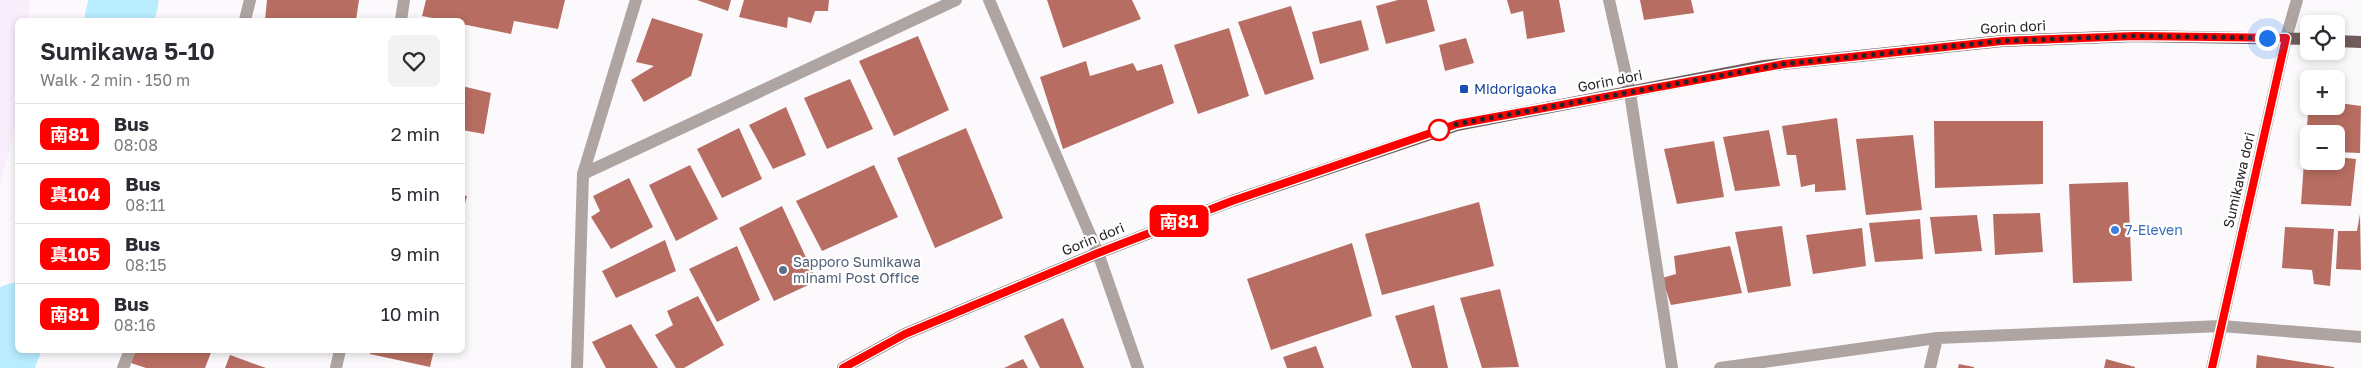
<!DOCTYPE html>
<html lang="en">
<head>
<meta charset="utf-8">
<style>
	:root { --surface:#fff; --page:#f2f2f3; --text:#2b2b33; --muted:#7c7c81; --line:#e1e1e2 }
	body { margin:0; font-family:"Golos Text","Noto Sans JP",sans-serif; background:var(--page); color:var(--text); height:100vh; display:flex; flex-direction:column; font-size:19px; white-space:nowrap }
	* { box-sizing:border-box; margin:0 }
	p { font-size:16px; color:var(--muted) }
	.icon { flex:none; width:28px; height:28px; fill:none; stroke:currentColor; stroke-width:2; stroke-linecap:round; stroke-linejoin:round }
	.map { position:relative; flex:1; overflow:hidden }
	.drawer { position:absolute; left:15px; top:18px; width:450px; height:335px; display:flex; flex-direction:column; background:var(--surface); border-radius:8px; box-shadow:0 2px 8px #0003 }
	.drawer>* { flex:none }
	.badge { padding:0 10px; border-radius:8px; font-size:18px; line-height:32px }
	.buttons { position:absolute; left:2300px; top:15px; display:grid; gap:10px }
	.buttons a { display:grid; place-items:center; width:45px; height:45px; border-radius:8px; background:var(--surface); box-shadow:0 2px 8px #0003; font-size:25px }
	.you { position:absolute; width:25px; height:25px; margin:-12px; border:4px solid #fff; border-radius:50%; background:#1a73e8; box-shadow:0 0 0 8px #1a73e833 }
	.map>.badge { position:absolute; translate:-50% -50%; box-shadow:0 0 0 2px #fff }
	.round { display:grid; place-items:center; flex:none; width:52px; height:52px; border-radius:8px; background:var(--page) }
	.overview { display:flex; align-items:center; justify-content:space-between; height:85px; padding:0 25px }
	h1 { font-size:24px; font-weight:600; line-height:38px }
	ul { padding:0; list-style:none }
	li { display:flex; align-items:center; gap:15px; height:60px; padding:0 25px; border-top:1px solid var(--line) }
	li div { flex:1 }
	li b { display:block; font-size:19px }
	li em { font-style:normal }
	li .badge { min-width:55px; font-weight:700; text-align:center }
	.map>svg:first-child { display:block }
</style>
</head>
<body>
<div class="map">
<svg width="2361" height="368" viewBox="0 0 2361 368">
	<rect width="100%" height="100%" fill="#fcf9fd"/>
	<path fill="#f8eefc" d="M0,0H30L28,20H18L17,121L0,184Z"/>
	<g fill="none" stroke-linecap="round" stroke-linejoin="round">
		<g stroke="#b8ecfe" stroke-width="69">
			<path d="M119,20L124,0"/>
			<path d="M0,362L18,317"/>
		</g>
	</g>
	<g fill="#b76d61">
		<path d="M267,0H359L356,20H265Z"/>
		<path d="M426,0H565L558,29L514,21L511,34L462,24V20H443L422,16Z"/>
		<path d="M697,0H731L728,11Z"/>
		<path d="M744,0H829L828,11H815L811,23L788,17L787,28L739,17Z"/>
		<path d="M1047,0H1132L1141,19L1063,48Z"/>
		<path d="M1398,0H1427L1435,31L1386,44L1376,6Z"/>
		<path d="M1507,0H1559L1565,32L1527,39L1523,11L1511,14Z"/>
		<path d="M1640,0H1691L1694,13L1644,20Z"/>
		<path d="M1291,6L1314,79L1265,95L1238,22Z"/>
		<path d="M652,18L703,34L691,76L644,102L631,80L654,66L636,62Z"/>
		<path d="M1361,20L1369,50L1320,64L1312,32Z"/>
		<path d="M1229,28L1249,96L1198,114L1174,45Z"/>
		<path d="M918,36L949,110L894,136L859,61Z"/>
		<path d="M1466,38L1474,63L1445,71L1439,45Z"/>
		<path d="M1086,61L1090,76L1133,63L1137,71L1162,64L1174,103L1063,149L1040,77Z"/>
		<path d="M850,79L873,129L827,149L804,98Z"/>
		<path d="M462,86L491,93L484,134L462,130Z"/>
		<path d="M2339,103L2361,106L2360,153L2336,152V134H2309V150L2305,149L2308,114L2338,113Z"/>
		<path d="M786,107L806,155L773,169L749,125Z"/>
		<path d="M1837,118L1846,190L1815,192V184L1801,187L1796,155H1787L1782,126Z"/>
		<path d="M1934,121H2043V184L1935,188Z"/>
		<path d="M739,128L762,179L722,198L697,149Z"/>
		<path d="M966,128L1003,218L935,248L897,158Z"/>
		<path d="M1769,130L1780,186L1735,191L1723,137Z"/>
		<path d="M1913,135L1922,210L1866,215L1856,139Z"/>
		<path d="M1714,141L1724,197L1677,204L1664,149Z"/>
		<path d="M2336,157L2356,159L2351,206L2301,204L2304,162L2327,164L2328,161H2336Z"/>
		<path d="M690,165L718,219L676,241L649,185Z"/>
		<path d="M874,165L898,217L822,251L796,201Z"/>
		<path d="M629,178L653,227L611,249L591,217L600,211L593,196Z"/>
		<path d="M2128,182L2132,281L2073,283L2069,184Z"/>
		<path d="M462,195L467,196L463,211H462Z"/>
		<path d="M1479,202L1494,266L1382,295L1365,234Z"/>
		<path d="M782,206L817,281L774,301L739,228Z"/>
		<path d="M2040,213L2043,252L1995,255L1993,214Z"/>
		<path d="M2360,214L2361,270L2336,269L2338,231H2357Z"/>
		<path d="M1977,215L1982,251L1935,254L1930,217Z"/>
		<path d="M1920,219L1923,259L1875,262L1869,223Z"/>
		<path d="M1782,226L1791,286L1748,293L1735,232Z"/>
		<path d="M2285,227L2334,229L2330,286L2314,284L2312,270L2282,268Z"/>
		<path d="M1862,228L1866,266L1813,274L1806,235Z"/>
		<path d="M665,240L676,271L616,298L602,271Z"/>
		<path d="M1352,243L1372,316L1271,350L1247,279Z"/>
		<path d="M737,246L760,300L717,322L689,269Z"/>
		<path d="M1730,246L1742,293L1671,305L1662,278L1676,274L1674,256Z"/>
		<path d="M1500,289L1519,367L1482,368L1460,298Z"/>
		<path d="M698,296L724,345L684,368H676L655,335L673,325L667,311Z"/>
		<path d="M1434,305L1448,368H1412L1395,316Z"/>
		<path d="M1063,318L1084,368H1040L1024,336Z"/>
		<path d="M631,324L658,368H606L592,342Z"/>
		<path d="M1316,346L1324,368H1287L1283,357Z"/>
		<path d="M130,350H212L205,368H146L125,361Z"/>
		<path d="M371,350H434L430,367L370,354Z"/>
		<path d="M230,355L266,368H225Z"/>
		<path d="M2257,355L2334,367V368H2256Z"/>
		<path d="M1023,359L1028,368H1004Z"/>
		<path d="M2106,359L2135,367V368H2104Z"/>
		<path d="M1959,364L1974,367V368H1958Z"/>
	</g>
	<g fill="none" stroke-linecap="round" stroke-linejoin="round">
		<g stroke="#aea4a2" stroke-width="12">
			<path d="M989,0L1098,253L1138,368"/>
			<path d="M1609,0L1630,93L1672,368"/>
			<path d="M245,20L250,0"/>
			<path d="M401,20L404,0"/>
			<path d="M583,174L956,0"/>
			<path d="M123,368L130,350"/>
			<path d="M336,368L340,350"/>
			<path d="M577,368L583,174L636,0"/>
			<path d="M1720,368L1937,338L2221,326L2361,337"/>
			<path d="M1930,368L1937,338"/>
			<path d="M2212,368L2286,38L2297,0"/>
		</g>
		<g stroke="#6f5d5b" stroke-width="12">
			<path d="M2336,41L2361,42"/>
			<path d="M843,368L905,334L1098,253L1232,201L1457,125L1764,66L2002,41L2135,36L2309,39"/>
		</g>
	</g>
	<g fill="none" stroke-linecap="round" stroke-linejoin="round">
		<g stroke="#fff" stroke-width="11">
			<path id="line" d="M843,368L905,334L1098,253L1232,201L1457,124L1784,64L2002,41L2135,36L2286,38L2212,368"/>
		</g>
		<use href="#line" stroke="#f00" stroke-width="8"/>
		<path stroke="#28232a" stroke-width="5" stroke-dasharray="0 9" d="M1439,130L1457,124L1784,64L2002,41L2135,36L2267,38"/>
	</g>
	<rect fill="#1a4fb4" stroke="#fff" stroke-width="2" x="1459" y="84" width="10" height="10" rx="2.5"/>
	<circle fill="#fff" stroke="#f00" stroke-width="2.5" cx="1439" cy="130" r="10"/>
	<circle fill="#3f7fe0" stroke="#fff" stroke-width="2" cx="2115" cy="230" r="5"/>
	<circle fill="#5c6f8a" stroke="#fff" stroke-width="2" cx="783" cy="270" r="5"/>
	<g text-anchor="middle" stroke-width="4.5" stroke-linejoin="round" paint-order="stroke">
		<g font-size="14" fill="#28232a" stroke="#fff">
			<text transform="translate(2013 27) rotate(-3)" y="5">Gorin dori</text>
			<text transform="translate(1610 81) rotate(-11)" y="5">Gorin dori</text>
			<text transform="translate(2239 180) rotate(-77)" y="5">Sumikawa dori</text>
			<text transform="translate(1093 239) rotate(-22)" y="5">Gorin dori</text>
		</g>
		<g font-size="14" fill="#164399" stroke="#fff" text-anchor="start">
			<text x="1474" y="94">Midorigaoka</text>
		</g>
		<g font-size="14" fill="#366cbe" stroke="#fff" text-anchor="start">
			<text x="2125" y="235">7-Eleven</text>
		</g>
		<g font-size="14" fill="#4e5e75" stroke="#fff" text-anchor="start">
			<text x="793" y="267">Sapporo Sumikawa<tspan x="793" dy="16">minami Post Office</tspan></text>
		</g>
	</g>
</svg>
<div class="buttons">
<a><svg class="icon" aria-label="locate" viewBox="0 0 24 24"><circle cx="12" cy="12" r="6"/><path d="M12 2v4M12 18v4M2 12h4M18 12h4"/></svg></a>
<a>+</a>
<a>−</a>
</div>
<div class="you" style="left:2267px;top:38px"></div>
<b class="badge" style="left:1179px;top:221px;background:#f00;color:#fff">南81</b>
<section class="drawer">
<div class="overview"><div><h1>Sumikawa 5-10</h1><p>Walk · 2 min · 150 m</p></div><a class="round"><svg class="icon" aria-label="heart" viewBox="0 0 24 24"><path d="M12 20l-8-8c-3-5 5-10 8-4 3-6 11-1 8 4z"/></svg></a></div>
<ul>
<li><span class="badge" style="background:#f00;color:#fff">南81</span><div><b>Bus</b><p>08:08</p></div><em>2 min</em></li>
<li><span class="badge" style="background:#f00;color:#fff">真104</span><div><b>Bus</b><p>08:11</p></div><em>5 min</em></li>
<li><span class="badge" style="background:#f00;color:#fff">真105</span><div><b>Bus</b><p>08:15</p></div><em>9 min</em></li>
<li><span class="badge" style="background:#f00;color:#fff">南81</span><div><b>Bus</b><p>08:16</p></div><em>10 min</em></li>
</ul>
</section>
</div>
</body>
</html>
